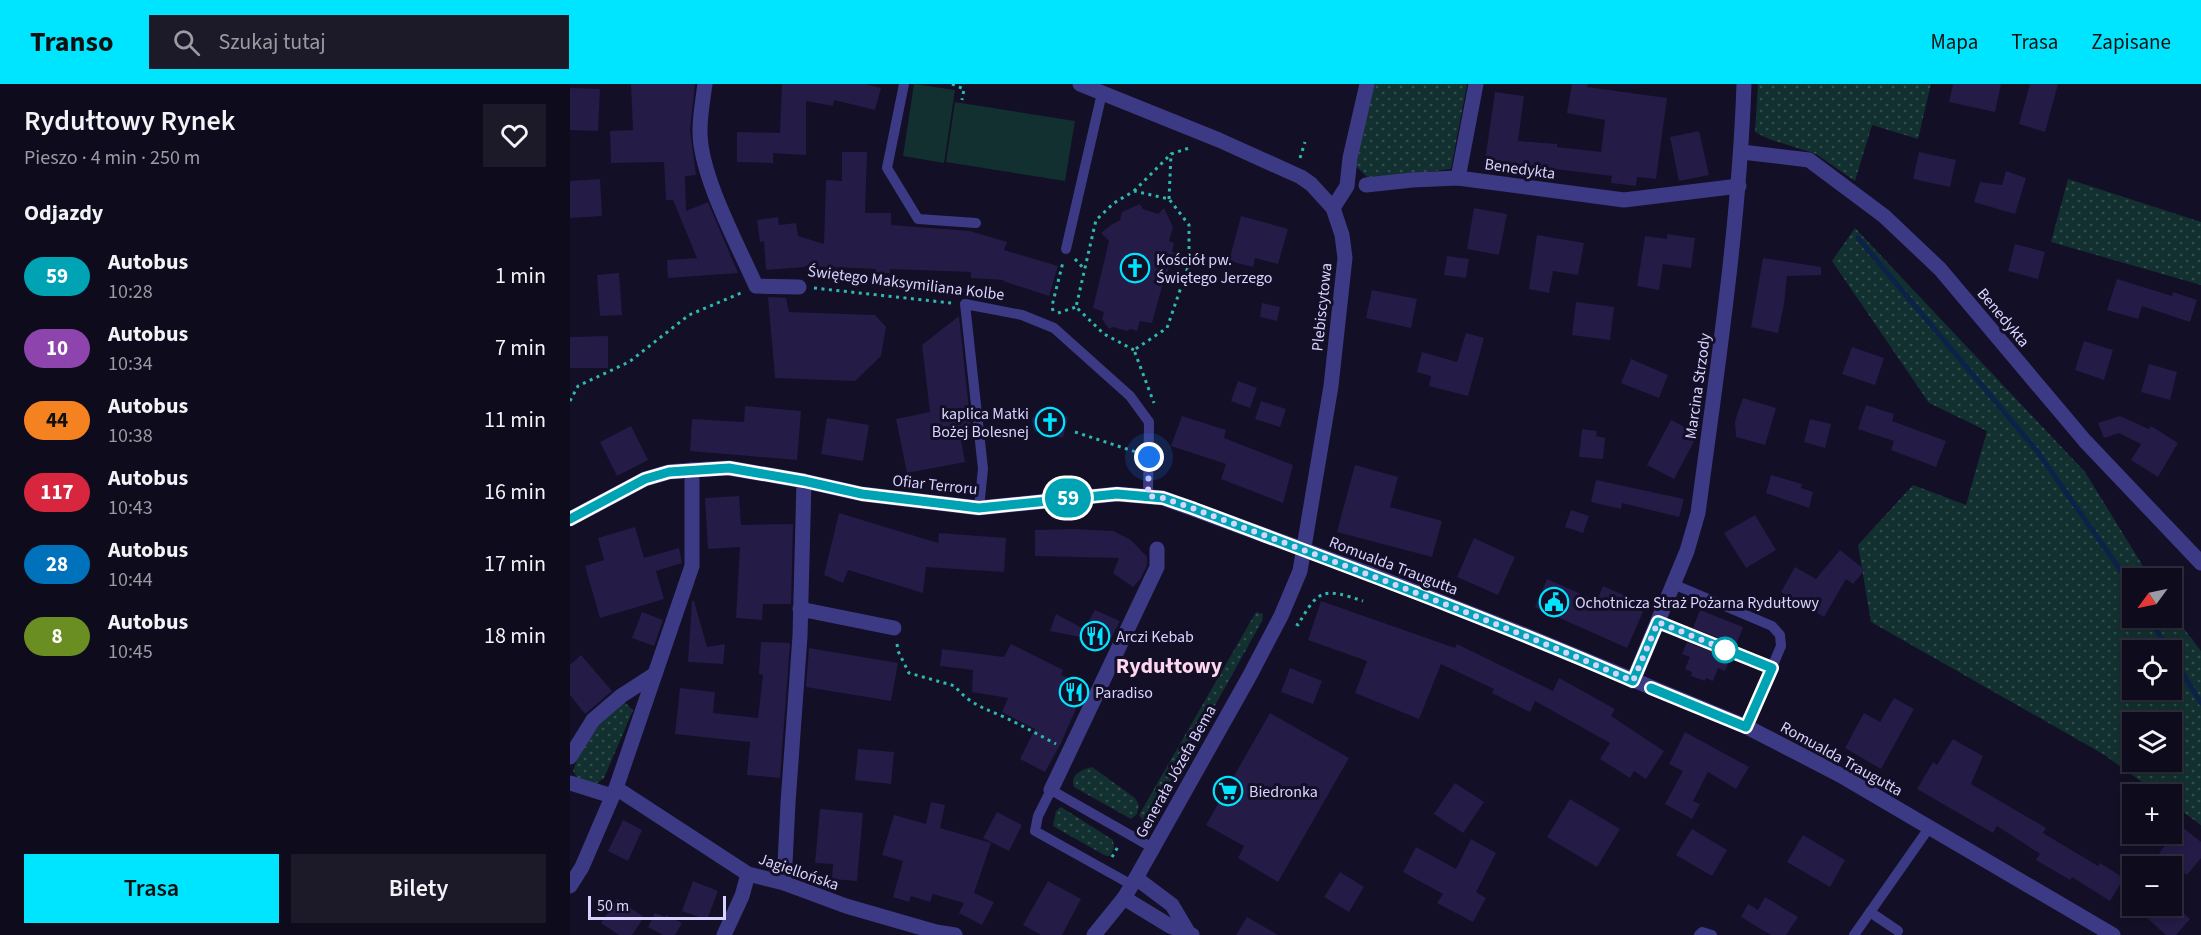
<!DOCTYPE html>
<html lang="pl">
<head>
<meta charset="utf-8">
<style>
	:root { --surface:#0e0b1c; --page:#1c1929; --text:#f1f3f6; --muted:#9b9ba3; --line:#2e2b3b; --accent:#00e5ff }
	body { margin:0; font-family:"Source Sans 3",sans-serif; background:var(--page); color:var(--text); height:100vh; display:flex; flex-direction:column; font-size:22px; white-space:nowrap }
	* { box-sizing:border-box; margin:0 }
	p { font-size:20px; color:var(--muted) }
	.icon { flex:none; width:33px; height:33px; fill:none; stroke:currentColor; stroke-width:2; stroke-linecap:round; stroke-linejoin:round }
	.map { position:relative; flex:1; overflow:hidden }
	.panel { display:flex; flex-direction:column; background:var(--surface); width:570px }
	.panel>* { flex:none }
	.badge { padding:0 12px; border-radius:20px; font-size:21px; line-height:39px }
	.needle { width:39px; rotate:237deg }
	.tools { position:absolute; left:1552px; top:484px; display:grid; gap:12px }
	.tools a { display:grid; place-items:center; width:60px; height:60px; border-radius:0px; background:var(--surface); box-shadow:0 3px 9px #0003,0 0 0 2px var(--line); font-size:30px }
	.scale { position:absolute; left:18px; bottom:15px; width:138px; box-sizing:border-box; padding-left:6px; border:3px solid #d9d4ff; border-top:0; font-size:16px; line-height:21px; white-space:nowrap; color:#d9d4ff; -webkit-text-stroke:4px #130f26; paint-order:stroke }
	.you { position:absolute; width:30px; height:30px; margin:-15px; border:4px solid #fff; border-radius:50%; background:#1a73e8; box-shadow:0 0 0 9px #1a73e833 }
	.map>.badge { position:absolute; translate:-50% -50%; box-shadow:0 0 0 3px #fff }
	h2 { padding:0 24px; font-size:22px; line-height:54px }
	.round { display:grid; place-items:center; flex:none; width:63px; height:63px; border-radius:0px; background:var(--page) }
	.overview { display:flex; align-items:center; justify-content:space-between; height:102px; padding:0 24px }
	h1 { font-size:28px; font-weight:600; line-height:45px }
	.primary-button { display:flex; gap:12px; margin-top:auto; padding:12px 24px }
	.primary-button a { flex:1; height:69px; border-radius:0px; background:var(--accent); color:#111; font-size:24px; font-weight:600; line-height:69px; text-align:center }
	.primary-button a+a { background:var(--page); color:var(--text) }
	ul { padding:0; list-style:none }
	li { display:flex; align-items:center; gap:18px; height:72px; padding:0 24px }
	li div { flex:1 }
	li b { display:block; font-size:22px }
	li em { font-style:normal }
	li .badge { min-width:66px; font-weight:700; text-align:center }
	header { display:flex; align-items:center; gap:36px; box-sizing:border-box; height:84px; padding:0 30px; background:var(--accent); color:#111 }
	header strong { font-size:28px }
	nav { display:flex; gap:33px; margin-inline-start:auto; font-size:21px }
	.search { width:420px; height:54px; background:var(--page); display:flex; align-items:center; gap:15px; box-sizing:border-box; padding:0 21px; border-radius:0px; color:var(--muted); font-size:22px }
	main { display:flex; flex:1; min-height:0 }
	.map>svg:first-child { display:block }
</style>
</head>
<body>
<header>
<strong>Transo</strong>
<div class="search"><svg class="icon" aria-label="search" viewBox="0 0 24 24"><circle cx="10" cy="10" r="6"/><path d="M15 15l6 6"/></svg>Szukaj tutaj</div>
<nav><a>Mapa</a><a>Trasa</a><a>Zapisane</a></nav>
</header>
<main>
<section class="panel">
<div class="overview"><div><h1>Rydułtowy Rynek</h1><p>Pieszo · 4 min · 250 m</p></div><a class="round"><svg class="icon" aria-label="heart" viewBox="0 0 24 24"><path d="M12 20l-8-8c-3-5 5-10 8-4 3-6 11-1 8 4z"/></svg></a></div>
<h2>Odjazdy</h2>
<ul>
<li><span class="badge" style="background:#00a3b4;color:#fff">59</span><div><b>Autobus</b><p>10:28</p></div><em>1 min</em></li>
<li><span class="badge" style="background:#8e44ad;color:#fff">10</span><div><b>Autobus</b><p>10:34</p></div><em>7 min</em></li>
<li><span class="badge" style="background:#f58220;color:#111">44</span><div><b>Autobus</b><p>10:38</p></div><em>11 min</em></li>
<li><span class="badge" style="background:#d7263d;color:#fff">117</span><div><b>Autobus</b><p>10:43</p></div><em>16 min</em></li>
<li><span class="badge" style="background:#0072bc;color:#fff">28</span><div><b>Autobus</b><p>10:44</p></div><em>17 min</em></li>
<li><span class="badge" style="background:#6b8e23;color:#fff">8</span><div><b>Autobus</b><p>10:45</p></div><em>18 min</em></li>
</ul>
<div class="primary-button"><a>Trasa</a><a>Bilety</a></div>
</section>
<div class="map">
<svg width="1631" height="851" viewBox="0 0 1631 851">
	<defs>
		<pattern id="grass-dots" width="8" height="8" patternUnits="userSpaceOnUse" patternTransform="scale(1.5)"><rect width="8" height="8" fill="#12302f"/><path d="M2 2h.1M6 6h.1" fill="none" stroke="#344d4e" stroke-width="1.8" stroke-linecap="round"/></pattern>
	</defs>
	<rect width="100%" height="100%" fill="#130f26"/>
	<g fill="url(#grass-dots)" fill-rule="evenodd">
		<path d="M803,0H897L881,85L799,95L786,82Z"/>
		<path d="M1188,0H1361L1348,55L1302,41L1285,97L1246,70L1199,55L1185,48Z"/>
		<path d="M1498,95L1631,138V201L1481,158Z"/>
		<path d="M1285,144L1515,388L1581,495H1563V534H1602V529L1631,567V741L1602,720V711H1590L1533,670L1301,538L1288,461L1343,401L1396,421L1417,347L1359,319L1262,177ZM1563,567H1602V606H1563ZM1563,639H1602V678H1563Z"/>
		<path d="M686,528L693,530L692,537L583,733L580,737H573L569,731Z"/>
		<path d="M51,615L63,626L34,694L26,700L8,695L3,687L14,656Z"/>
		<path d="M522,683L565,714L569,721L567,730L561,735L504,703C500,690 511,686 522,683Z"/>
		<path d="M491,723L543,756L544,764L540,772H536L483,742L486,727Z"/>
	</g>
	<g fill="#12302f">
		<path d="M344,0L385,6L374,79L333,72Z"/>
		<path d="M385,18L505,37L495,97L376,78Z"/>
	</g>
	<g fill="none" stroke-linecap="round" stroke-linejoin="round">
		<g stroke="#0c2248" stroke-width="5">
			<path d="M1288,154L1467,367L1563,504"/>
			<path d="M1580,534L1599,567"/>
			<path d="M1602,572L1631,619"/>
		</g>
	</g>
	<g fill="#241b47">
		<path d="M61,0H125L120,46L126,91L115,92L116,127L138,118L168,189L98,194L97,176L127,174L103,116H96L94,78L41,79L40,47L63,46Z"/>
		<path d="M212,0H296L311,4L305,26L264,16L263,22L236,17V71L203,69V79L167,78V48L210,49Z"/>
		<path d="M1002,0H1018L1017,3L1097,14L1086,95L1067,93L1066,102L1041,99L1042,92L985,85V88L950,85V80L915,77L925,8L954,12L948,57L987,60V63L1031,68L1035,36L997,29Z"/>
		<path d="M1383,0H1431L1425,28L1379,18Z"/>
		<path d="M1460,0H1488L1475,48L1449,40Z"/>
		<path d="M0,4L30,5L28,47L0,46Z"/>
		<path d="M1129,47L1139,91L1109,97L1100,53Z"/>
		<path d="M272,68H297L295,129H321V141L400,147L437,158L434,166L488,182L479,212L433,197L434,196L401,194V188L320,185V189H305L306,185L235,182V183L196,186L194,157L190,158L187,136L208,133L209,141L226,139L228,152L254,160L256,96L272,97Z"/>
		<path d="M1349,68L1386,76L1380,103L1343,95Z"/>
		<path d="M1436,87L1456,94L1445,130L1404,118L1410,98L1432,101Z"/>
		<path d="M30,95L32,132L0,134V97Z"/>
		<path d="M570,120L573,125L588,130L594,124L603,143L599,157L604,159L602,168H605L593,199L582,239L570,237L567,247L561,245L557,247L543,243L539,245L532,235L534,228L523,224L539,157L531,149L541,141L550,136L552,128Z"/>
		<path d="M904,124L937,130L929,171L897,165Z"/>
		<path d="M671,132L718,145L708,180L685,174L683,183L659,177Z"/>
		<path d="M1097,150L1125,154L1121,184L1093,180L1089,206L1067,202L1075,152L1097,155Z"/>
		<path d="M967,151L1014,159L1008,191L983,187L979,209L959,205Z"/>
		<path d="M1445,160L1475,168L1468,195L1438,187Z"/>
		<path d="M877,172L899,175L896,194L874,191Z"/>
		<path d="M1193,174L1251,183V191L1217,192L1214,220L1208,249L1181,243Z"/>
		<path d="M49,189L52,231L30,232L27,191Z"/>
		<path d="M1547,195L1602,212L1603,208L1627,216L1620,238L1572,222L1568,235L1537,226Z"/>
		<path d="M802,206L847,215L841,244L796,234Z"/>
		<path d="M198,213L216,214L219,228L305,231L316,243L311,272L285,297L205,294Z"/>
		<path d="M1006,218L1044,223L1040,256L1002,251Z"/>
		<path d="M692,219L710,223L707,237L690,233Z"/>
		<path d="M389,232L401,344L389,346L395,378L337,389L326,335L360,328L352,261Z"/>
		<path d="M896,249L914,254L898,312L859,302L861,292L847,288L852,268L887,278Z"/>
		<path d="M38,252V284H0V253Z"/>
		<path d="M1514,257L1543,266L1534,296L1505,286Z"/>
		<path d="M1282,263L1314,274L1305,301L1272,290Z"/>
		<path d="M1061,275L1098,291L1089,314L1051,299Z"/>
		<path d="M1579,280L1607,288L1600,316L1571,308Z"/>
		<path d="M668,297L687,304L680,324L661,317Z"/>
		<path d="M1173,314L1206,324L1195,361L1166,353L1165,337Z"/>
		<path d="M691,317L716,325L710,343L685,335Z"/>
		<path d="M1296,321L1324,330L1322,337L1376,357L1366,383L1321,366L1324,357L1288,345Z"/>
		<path d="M175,322L231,327L227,376L120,367L122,335L174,338Z"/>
		<path d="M470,325L498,333L493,354L464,347L462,335Z"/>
		<path d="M612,332L656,346L654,354L723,381L713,419L651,395L656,380L601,362Z"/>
		<path d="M1550,332L1579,345L1581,342L1608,359L1588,393L1561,376L1571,360L1549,349L1534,354L1528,339Z"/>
		<path d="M257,334L299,341L293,377L251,370Z"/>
		<path d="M1240,335L1261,340L1255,364L1234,358Z"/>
		<path d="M1101,336L1128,350L1104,395L1077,381Z"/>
		<path d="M61,342L78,376L47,392L30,358Z"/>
		<path d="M1012,345L1027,347L1026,352L1035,354L1033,375L1009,373Z"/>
		<path d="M785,381L828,393L820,423L872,437L862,473L767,448Z"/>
		<path d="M1201,391L1232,400L1231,404L1243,408L1239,424L1196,409Z"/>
		<path d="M1026,396L1114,415L1109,433L1052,419L1051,425L1021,418Z"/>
		<path d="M169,412L171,441L223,440L221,520H193L192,536L166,534L170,463L138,465L135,414Z"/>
		<path d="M1001,426L1019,432L1013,449L995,443Z"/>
		<path d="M269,429L368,459L369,449L436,454L434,488L356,483L353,509L278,486L273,499L254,491Z"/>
		<path d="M1185,431L1206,466L1176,484L1154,449Z"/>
		<path d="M65,443L74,474L109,464L112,479L86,487L94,515L30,534L15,482L34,476L28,454Z"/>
		<path d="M505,445L543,447L561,456L577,473V481L571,494L563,503L543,489L549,474L465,472V446Z"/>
		<path d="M904,454L945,473L928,511L887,493Z"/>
		<path d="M1270,466L1295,486L1283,500L1276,495L1254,533L1211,508L1225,483L1246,495Z"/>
		<path d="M977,495L1027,517L1033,502L1076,521L1057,564L965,523Z"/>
		<path d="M122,517H124L137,563L155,560L153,580L118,578Z"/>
		<path d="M751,517L885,564L887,560L983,607L989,594L1045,625L1041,632L1094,667L1076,695L1064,687L1060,694L1030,675L1040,659L965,617L960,628L922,609L924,605L871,580L849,635L785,609L797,577L738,556Z"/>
		<path d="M525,526L550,537L537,562L508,556L510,553L480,547L486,530L514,545Z"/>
		<path d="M1130,526L1173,543L1166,561L1123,544Z"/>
		<path d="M72,528L93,536L84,562L62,554Z"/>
		<path d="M191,558L220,559L210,694L177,691L180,658L105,650L110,604L145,608L143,629L188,634L193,591L189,590Z"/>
		<path d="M1117,558L1160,575L1155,587L1148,584L1143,597L1136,594L1135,597L1121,592L1122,588L1115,585L1120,573L1112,570Z"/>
		<path d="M441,560L493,586L491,591L517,600L491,659L475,688L450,675L465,645L432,628L438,614L402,608L403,586L370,582L372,565L434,573Z"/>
		<path d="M239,564L328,579L321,617L236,603Z"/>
		<path d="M11,571L42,607L15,630L0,611V581Z"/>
		<path d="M720,584L752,597L743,620L711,608Z"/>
		<path d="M1324,614L1344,625L1311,685L1275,664L1294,629L1310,638Z"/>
		<path d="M700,629L779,674L708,798L668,774L674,762L636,741Z"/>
		<path d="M1115,648L1179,683L1166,705L1138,688L1123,717L1130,720L1122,735L1095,720L1113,687L1099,680Z"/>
		<path d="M1383,655L1413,672L1401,700L1476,744L1473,749L1528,782L1530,779L1554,794L1540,817L1502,793L1500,796L1466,776L1470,770L1427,742L1423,749L1347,705L1363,678L1367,681Z"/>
		<path d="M288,665L324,668L321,700L285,696Z"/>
		<path d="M885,699L914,718L893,749L864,730Z"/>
		<path d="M1000,715L1050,745L1027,783L977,753Z"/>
		<path d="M361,718L375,721L370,744L421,759L404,809L424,818L412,841L389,829L394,819L363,810L360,818L341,812L339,818L323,813L333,777L312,771L324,731L356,740Z"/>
		<path d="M250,725L293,729L287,797L262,795L263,780L245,779Z"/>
		<path d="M427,728L452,741L439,767L413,754Z"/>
		<path d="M53,736L72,746L58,777L38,767Z"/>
		<path d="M1611,742L1631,758V774L1617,791L1589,769Z"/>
		<path d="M1122,745L1157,766L1142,792L1106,771Z"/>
		<path d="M1233,751L1275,776L1260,803L1217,778Z"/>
		<path d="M901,755L926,769L906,808L916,814L903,838L867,819L873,810L833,788L846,763L886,785Z"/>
		<path d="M770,788L794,803L779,828L754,813Z"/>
		<path d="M123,797L148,807L137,836L112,827Z"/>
		<path d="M478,797L511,815L492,851H471L453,841Z"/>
		<path d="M1195,813L1228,833L1216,851H1201L1171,833L1178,820L1188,826Z"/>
		<path d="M47,815L74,833L62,851H49L31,839Z"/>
		<path d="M1564,822H1605L1620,835L1606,851H1596Z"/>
		<path d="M85,829L95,833L96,831L112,839L105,851H93L78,843Z"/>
		<path d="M677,833L708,851H666Z"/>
	</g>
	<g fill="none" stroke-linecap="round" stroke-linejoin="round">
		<g stroke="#2fb8b0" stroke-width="3" stroke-dasharray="3 4.5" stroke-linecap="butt">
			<path d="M382,0L394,5L392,16"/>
			<path d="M730,74L735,58"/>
			<path d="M564,107L601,70"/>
			<path d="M599,115L601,70L619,64L620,61"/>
			<path d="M505,175L515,186"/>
			<path d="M244,204L381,219"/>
			<path d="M483,227L482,222L493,178"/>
			<path d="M488,229L506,223"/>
			<path d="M564,266L534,250L506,223L526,136L544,119L564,107L599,115L619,141V180L597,244L564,266L584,319"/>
			<path d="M0,317L8,302L59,278L119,231L171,209"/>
			<path d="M505,348L566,368"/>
			<path d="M726,540L728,541C749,504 753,504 793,517"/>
			<path d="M327,560L328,567L339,589L385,602C398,620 417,625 436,634C453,642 469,651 486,660"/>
			<path d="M542,773L549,761"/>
		</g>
		<g stroke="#3d3a85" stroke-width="10">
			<path d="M334,0L317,84L348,135L406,139"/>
			<path d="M496,165L532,9"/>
			<path d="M409,424L413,385L395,220L452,231L484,244L560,312L579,338L578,412"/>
			<path d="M1103,500L1202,542L1210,551L1211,562L1177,643"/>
			<path d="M1088,538L1202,584"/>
			<path d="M562,801L465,747L468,732L481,706L583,764"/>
			<path d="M1300,828L1328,847"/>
			<path d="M1129,851L1132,848L1142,851"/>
			<path d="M1284,851L1359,744"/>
		</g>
		<path stroke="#3d3a85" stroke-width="15" d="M481,706L587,483V465"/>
		<g stroke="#3d3a85" stroke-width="15">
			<path d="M135,0C133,15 130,31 130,46C129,90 168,161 186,202L229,203"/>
			<path d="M1172,68L1239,76L1314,132L1370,185L1515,357L1631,479"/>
			<path d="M888,94L906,0"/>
			<path d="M796,101L842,96L888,94L1054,116L1169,102"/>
			<path d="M763,124L777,102L780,74L797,0"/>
			<path d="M230,525L324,544"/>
			<path d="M1063,597L1117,467L1128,429C1147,286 1169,144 1174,0"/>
			<path d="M0,673L23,636L51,612L85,590"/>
			<path d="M0,699L42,712"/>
			<path d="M46,704L178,790L214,799L276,822L366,848L385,851"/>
			<path d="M214,799L218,719L230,552L234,397"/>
			<path d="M0,802L12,783L46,704L122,482V386"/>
			<path d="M154,851L172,812L178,790"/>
		</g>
		<g stroke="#3d3a85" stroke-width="15">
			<path d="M510,0L649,56L731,93L741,100L763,124L772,151L775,174L761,302L730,487L711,532L679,593L566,794L554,814L524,851"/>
			<path d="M0,435L75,395L99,388L122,386L159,384L234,397L292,410L409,424L547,410L593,414L803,491L960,553L1177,643L1270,691L1543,851"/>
			<path d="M566,794L602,821L618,848"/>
			<path d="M554,814L600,842L622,851"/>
		</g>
	</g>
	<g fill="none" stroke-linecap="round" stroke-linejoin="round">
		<g stroke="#fff" stroke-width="14">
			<path id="line" d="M0,435L75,395L99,388L159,384L234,397L292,410L409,424L547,410L593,414L622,424C770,480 918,534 1063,597L1088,538L1202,584L1176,643L1081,604"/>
		</g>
		<use href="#line" stroke="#00a3b4" stroke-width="9"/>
		<path stroke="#d9d4ff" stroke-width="6" stroke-dasharray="0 10.8" d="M579,373L578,412L593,414L622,424C770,480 918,534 1063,597L1088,538L1159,567L1155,566"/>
	</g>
	<defs>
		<g id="church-ring" transform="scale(1.5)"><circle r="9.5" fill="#130f26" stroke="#00e5ff" stroke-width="1.5"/><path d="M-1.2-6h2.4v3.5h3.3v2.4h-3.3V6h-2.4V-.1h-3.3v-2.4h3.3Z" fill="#00e5ff"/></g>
		<g id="civic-ring" transform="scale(1.5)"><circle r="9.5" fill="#130f26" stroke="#00e5ff" stroke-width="1.5"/><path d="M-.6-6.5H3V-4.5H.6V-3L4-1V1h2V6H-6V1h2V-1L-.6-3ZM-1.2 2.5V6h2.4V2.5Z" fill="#00e5ff"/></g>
		<g id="restaurant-ring" transform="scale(1.5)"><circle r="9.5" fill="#130f26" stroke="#00e5ff" stroke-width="1.5"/><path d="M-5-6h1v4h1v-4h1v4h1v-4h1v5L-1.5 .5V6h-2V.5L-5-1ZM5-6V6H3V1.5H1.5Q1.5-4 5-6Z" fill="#00e5ff"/></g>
		<g id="supermarket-ring" transform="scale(1.5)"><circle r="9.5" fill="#130f26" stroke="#00e5ff" stroke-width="1.5"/><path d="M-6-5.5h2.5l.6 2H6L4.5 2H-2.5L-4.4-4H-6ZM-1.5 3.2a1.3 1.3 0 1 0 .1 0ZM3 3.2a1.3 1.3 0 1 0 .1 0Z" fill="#00e5ff"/></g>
	</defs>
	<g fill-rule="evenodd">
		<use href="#church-ring" x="565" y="184"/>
		<use href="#church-ring" x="480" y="338"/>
		<use href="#civic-ring" x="984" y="518"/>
		<use href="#restaurant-ring" x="525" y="552"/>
		<use href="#restaurant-ring" x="504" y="608"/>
		<use href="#supermarket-ring" x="658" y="707"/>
	</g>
	<circle fill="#fff" stroke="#00a3b4" stroke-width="3" cx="1155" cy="566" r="12"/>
	<g text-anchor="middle" stroke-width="6" stroke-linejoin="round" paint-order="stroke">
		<g font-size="16" fill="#d9d4ff" stroke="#130f26">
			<text transform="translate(950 84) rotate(8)" y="6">Benedykta</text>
			<text transform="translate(336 198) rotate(7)" y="6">Świętego Maksymiliana Kolbe</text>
			<text transform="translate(751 223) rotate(-84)" y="6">Plebiscytowa</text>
			<text transform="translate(1434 233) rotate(50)" y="6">Benedykta</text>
			<text transform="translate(1127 302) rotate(-82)" y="6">Marcina Strzody</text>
			<text transform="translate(365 400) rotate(6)" y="6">Ofiar Terroru</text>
			<text transform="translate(824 481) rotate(21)" y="6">Romualda Traugutta</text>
			<text transform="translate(1272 674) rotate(29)" y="6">Romualda Traugutta</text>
			<text transform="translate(605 687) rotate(-61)" y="6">Generała Józefa Bema</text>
			<text transform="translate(229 787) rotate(19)" y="6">Jagiellońska</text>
		</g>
		<g font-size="16" fill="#d9d4ff" stroke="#130f26" text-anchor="start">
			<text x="586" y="181">Kościół pw.<tspan x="586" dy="18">Świętego Jerzego</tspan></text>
			<text x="459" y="335" text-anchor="end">kaplica Matki<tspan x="459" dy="18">Bożej Bolesnej</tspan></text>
			<text x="1005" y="524">Ochotnicza Straż Pożarna Rydułtowy</text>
			<text x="546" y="558">Arczi Kebab</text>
			<text x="525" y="614">Paradiso</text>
			<text x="679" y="713">Biedronka</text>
		</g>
		<g font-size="22" font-weight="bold" fill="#ffd6f0" stroke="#130f26">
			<text x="599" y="589">Rydułtowy</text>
		</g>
	</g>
</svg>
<div class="tools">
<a><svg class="needle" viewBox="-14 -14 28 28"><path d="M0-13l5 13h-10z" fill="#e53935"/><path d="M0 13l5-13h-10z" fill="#9b9ba3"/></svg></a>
<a><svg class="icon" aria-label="locate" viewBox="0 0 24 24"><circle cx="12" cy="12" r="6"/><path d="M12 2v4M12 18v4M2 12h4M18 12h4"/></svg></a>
<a><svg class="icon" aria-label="layers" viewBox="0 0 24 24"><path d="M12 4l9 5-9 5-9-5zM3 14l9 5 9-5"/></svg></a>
<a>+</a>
<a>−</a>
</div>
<div class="scale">50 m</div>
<div class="you" style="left:579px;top:373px"></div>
<b class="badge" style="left:498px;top:414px;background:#00a3b4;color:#fff">59</b>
</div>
</main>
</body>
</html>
